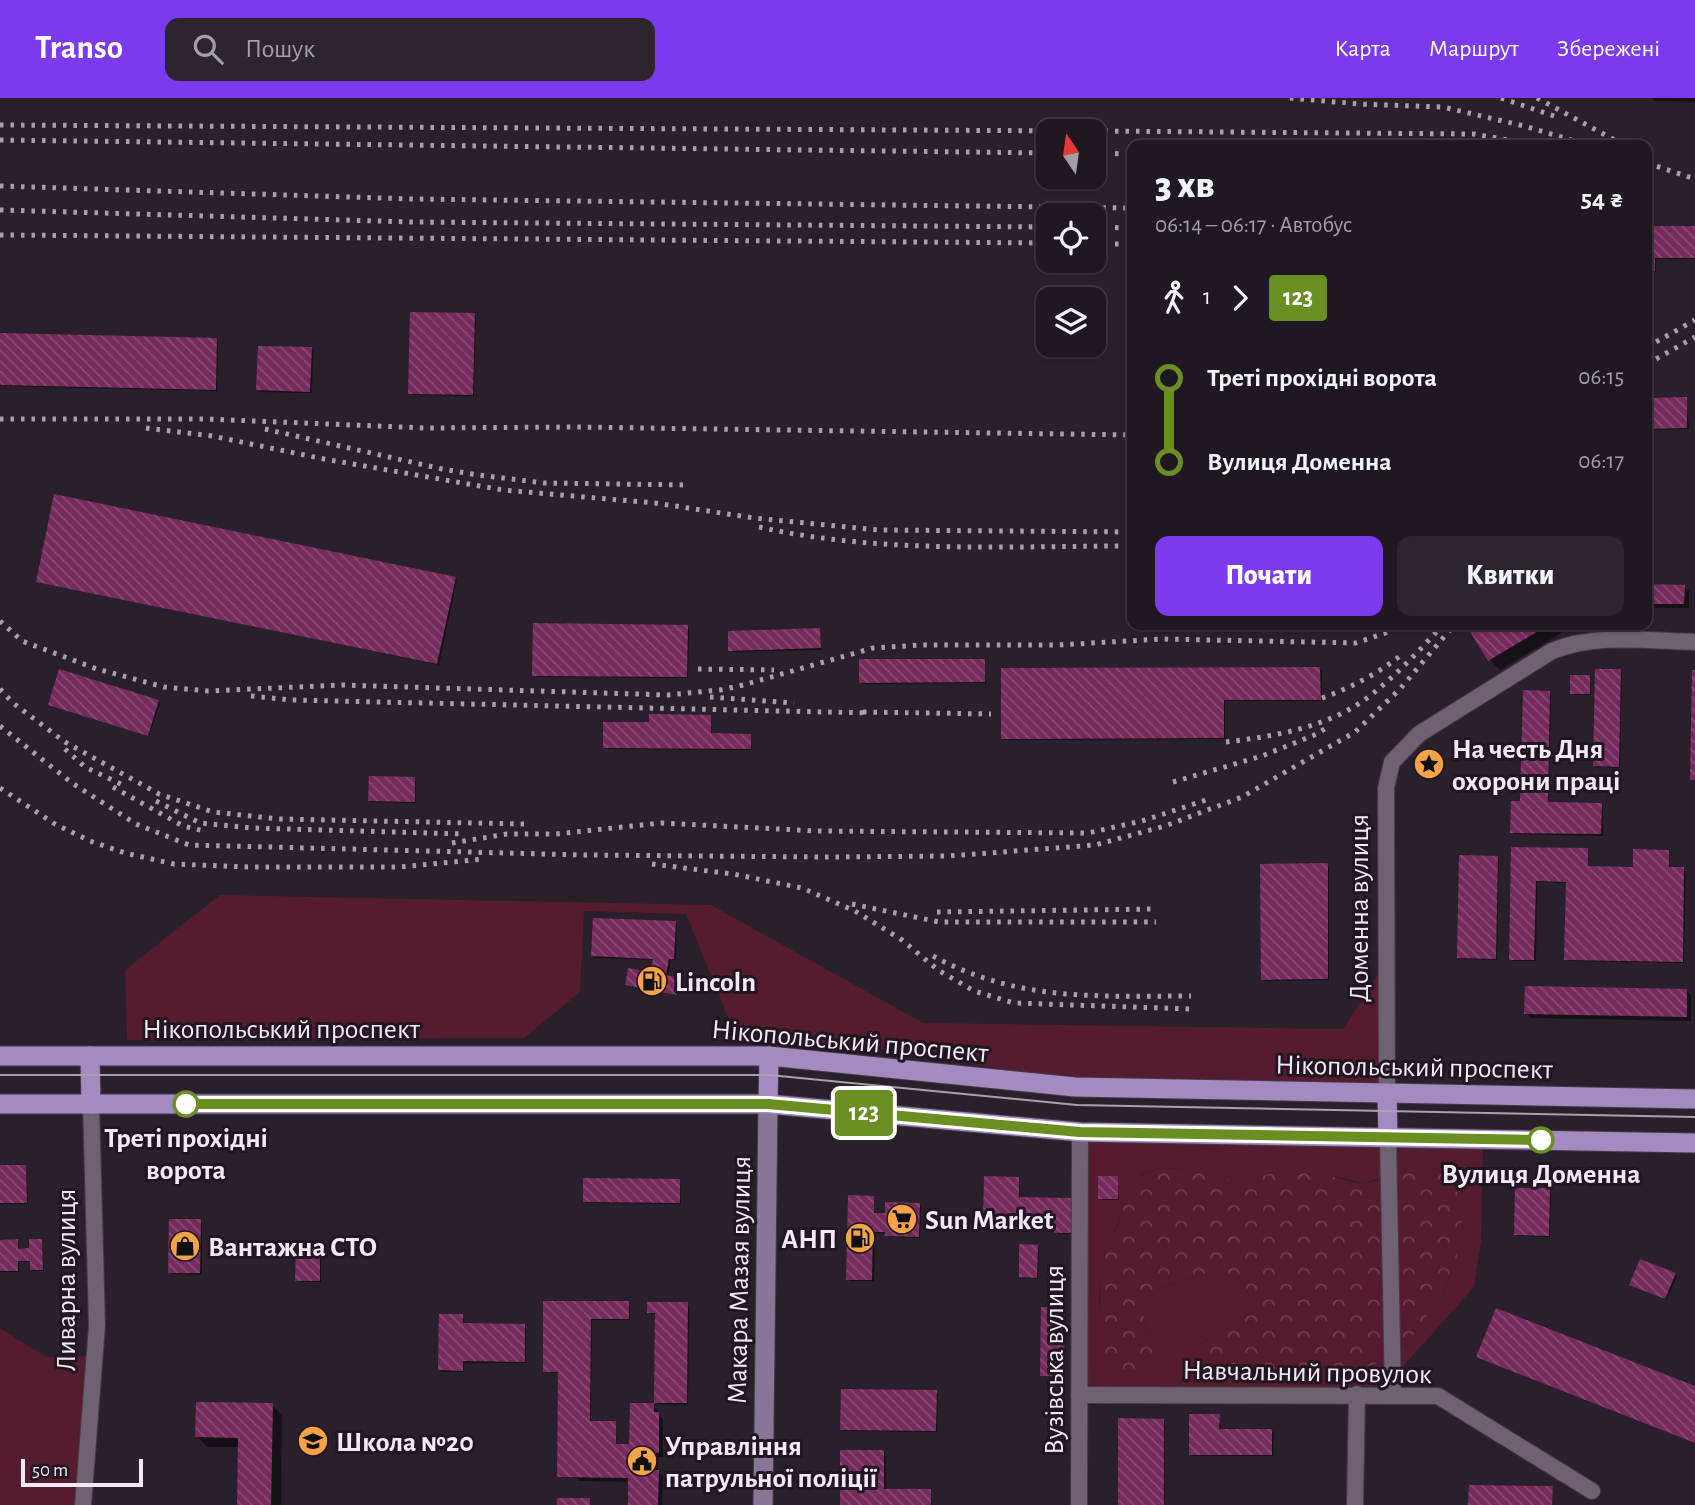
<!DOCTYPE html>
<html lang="uk">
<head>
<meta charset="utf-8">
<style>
	:root { --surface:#201821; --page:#2d252e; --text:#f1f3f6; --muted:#a2a0a5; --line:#3d373f; --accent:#7c3aed }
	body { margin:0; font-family:"Alegreya Sans",sans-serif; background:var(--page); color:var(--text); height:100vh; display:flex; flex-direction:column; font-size:26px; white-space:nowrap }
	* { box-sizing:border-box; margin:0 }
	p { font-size:23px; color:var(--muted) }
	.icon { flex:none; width:38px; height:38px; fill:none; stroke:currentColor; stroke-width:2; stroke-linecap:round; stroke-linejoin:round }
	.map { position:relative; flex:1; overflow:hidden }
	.drawer { position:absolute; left:1127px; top:42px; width:525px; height:490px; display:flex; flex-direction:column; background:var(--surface); border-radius:14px; box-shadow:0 2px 5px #0004,0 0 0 2px var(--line) }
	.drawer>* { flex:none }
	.badge { padding:0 14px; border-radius:5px; font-size:24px; line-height:46px }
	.needle { width:46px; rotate:347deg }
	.tools { position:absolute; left:1036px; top:21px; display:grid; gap:14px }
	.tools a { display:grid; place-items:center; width:70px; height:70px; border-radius:14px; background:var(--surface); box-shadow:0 2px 5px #0004,0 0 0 2px var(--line); font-size:35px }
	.scale { position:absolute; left:21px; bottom:18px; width:122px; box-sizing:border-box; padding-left:7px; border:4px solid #f1eaf2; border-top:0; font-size:19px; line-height:24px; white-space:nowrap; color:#f1eaf2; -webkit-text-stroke:5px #211622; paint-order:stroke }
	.map>.badge { position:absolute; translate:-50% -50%; box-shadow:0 0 0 4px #fff }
	.legs { display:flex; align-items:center; gap:10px; height:77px; padding:0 28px; font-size:23px }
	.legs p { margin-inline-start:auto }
	.head { display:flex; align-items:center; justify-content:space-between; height:119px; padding:0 28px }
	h1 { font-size:38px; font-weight:800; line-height:52px }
	.button { display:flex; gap:14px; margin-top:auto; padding:14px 28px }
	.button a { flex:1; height:80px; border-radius:14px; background:var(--accent); color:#fff; font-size:28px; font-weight:800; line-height:80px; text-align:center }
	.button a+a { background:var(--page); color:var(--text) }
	ul { padding:0 28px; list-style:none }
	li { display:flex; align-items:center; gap:24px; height:84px; font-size:26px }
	li i { display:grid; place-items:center; width:10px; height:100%; margin:0 9px; background:currentColor }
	li i::after { content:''; width:18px; height:18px; margin:-9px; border:5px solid; border-radius:50%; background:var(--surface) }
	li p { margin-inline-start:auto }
	li:first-child i { background:linear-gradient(#0000 50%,currentColor 0) }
	li:last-child i { background:linear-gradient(currentColor 50%,#0000 0) }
	header { display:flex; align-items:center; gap:42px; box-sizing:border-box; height:98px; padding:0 35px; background:var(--accent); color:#fff }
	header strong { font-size:33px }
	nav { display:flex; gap:38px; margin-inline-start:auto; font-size:24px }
	.search { width:490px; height:63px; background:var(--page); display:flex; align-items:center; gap:18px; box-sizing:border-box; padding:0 24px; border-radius:14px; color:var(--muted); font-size:26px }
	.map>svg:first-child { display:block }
</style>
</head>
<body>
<header>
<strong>Transo</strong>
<div class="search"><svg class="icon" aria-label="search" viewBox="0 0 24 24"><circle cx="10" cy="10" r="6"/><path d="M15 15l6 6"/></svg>Пошук</div>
<nav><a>Карта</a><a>Маршрут</a><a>Збережені</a></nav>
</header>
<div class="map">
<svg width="1695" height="1407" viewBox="0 0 1695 1407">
	<defs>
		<pattern id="forest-crowns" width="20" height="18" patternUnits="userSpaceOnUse" patternTransform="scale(1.75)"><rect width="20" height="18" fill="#551b2e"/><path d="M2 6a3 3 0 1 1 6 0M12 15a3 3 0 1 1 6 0" fill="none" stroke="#6e3c4d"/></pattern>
		<pattern id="building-back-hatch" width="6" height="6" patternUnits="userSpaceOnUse" patternTransform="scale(1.75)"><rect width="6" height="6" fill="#762b5d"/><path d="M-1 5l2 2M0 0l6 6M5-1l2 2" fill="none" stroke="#8a4a75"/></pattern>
	</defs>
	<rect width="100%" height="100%" fill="#2a202c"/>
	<g fill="#551b2e" fill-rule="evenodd">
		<path d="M220,797L711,807L923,925L1343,931L1378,876L1379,989L1078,984L857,947L738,944L686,816L584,813L580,894L524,940L127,942L125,872Z"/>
		<path d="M1086,1041L1483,1049L1481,1143L1474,1189L1383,1291H1085ZM1161,1070L1180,1071L1226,1082H1245L1301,1070L1362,1085L1424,1072C1428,1089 1452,1172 1449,1182C1445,1198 1433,1210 1423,1222C1415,1234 1407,1247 1396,1255C1362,1283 1265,1282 1223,1277L1206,1242C1225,1235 1257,1222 1248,1196C1245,1189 1242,1182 1236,1178C1217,1167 1151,1186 1144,1208C1141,1218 1146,1229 1150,1239L1118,1273L1110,1268L1105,1257L1101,1225L1099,1201L1105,1149L1119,1123L1123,1103L1142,1076Z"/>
		<path d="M0,1230L46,1259L88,1258L76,1407H0Z"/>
	</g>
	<path fill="url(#forest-crowns)" d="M1161,1070C1175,1071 1188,1072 1203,1075C1217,1078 1229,1083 1244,1082C1263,1080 1282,1069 1301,1070C1322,1071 1345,1086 1363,1085C1387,1084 1417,1063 1441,1076C1478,1097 1458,1165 1444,1194C1439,1204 1433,1211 1425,1220C1416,1232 1408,1247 1395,1256C1380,1268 1358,1270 1340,1274C1316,1280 1221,1286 1204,1270C1198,1264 1198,1258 1198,1250C1215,1231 1260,1230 1247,1192C1244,1186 1239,1179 1233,1177C1212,1169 1149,1186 1144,1209C1139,1230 1164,1252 1144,1269C1140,1272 1135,1275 1130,1276C1124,1276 1114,1272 1110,1268C1095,1250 1100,1169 1106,1147C1109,1138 1116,1133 1119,1124C1122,1112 1122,1099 1129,1088C1137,1077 1148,1074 1161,1070Z"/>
	<g fill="#0007">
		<path d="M1652,0H1695V4L1654,3Z"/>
		<path d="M1647,88L1653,90V110L1647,111Z"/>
		<path d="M1695,129V161H1656V174H1647V130Z"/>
		<path d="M474,217L476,219L474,298L412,297L410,295Z"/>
		<path d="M0,237L216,242L218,244L217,293L0,288Z"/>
		<path d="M311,251L313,253L312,295L260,294L258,292Z"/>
		<path d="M1686,301L1689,331L1647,332V302Z"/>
		<path d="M455,480L457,482L439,567L38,483Z"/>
		<path d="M1647,488L1684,489L1689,493V510H1647Z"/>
		<path d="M1468,527H1575L1500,572L1490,562Z"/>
		<path d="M687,528L689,530L688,580L536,579L534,577Z"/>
		<path d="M819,532L822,552L732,554L730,552Z"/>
		<path d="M984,563L986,585L862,586L860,584Z"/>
		<path d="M1320,571L1322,573V603H1225V641L1005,642L1003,640Z"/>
		<path d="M1621,573L1622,575L1620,670L1597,669L1595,668Z"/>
		<path d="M1589,579L1591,597H1573L1572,595Z"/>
		<path d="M1549,594L1551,596L1549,706L1601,707L1603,709V738L1514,736L1512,734L1522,705Z"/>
		<path d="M158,603L160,605L149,638L50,607Z"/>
		<path d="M711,619L712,637H750L752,652L607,651L605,649L651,626Z"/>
		<path d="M414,681L416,683V705L372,704L370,703Z"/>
		<path d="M1513,750L1588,752L1589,770L1635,771L1669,753L1670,771L1686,773L1684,865L1568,863L1566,861L1568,785L1537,784L1536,863H1512L1511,861Z"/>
		<path d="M1497,759L1499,761L1497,862L1461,861L1459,859Z"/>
		<path d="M1327,767L1329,769V882L1264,883L1262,881Z"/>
		<path d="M675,824L677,826L676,862H671L668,879L681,883L678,897L627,886L652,876L655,862L595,860L593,858Z"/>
		<path d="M1686,893L1691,897V923L1531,920L1526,915Z"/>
		<path d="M26,1068L28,1106H0V1069Z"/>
		<path d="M1117,1080L1119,1102H1102L1100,1100Z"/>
		<path d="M1018,1081L1020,1101H1071L1072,1103V1136H1058L1056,1123L987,1121L985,1119Z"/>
		<path d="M680,1083L681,1106L587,1105L585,1103Z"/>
		<path d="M1549,1092L1551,1094L1550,1139L1518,1138L1516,1136Z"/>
		<path d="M873,1099L875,1117H887L919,1107L921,1108L920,1140L888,1139L886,1136L875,1135L874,1183H850L848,1181Z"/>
		<path d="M200,1123L202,1125V1177L172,1176L170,1174Z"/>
		<path d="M42,1142L44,1173H33L31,1164H19L20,1174H0V1144L17,1143L19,1153L31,1152Z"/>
		<path d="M320,1148L321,1149V1184H299L297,1182Z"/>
		<path d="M1037,1149L1039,1150L1038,1181L1022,1180L1021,1178Z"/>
		<path d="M1675,1176L1677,1178L1667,1202L1633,1188Z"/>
		<path d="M545,1204L628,1205L630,1207V1222H592L591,1324H615L617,1348H631L653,1307L658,1312V1316L663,1321V1359H658V1373L663,1379L662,1407H629L630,1384L579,1383L577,1380L559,1379L560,1275L545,1274Z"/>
		<path d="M687,1206L689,1208L688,1307L658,1306L656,1304L657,1217L648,1215Z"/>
		<path d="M1064,1211L1066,1213L1065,1280L1044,1279L1042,1277Z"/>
		<path d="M463,1218L464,1227L525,1228L526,1229V1265H464V1274H442L440,1272Z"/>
		<path d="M936,1294L938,1296L937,1334L844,1333L842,1331Z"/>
		<path d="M272,1307L282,1318L281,1407H239L240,1349H207L197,1338Z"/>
		<path d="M1219,1318L1221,1332L1272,1333L1274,1334L1273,1358H1193L1191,1356Z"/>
		<path d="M1164,1322L1165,1324V1407H1119Z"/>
		<path d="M884,1354L886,1356V1393H930L932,1407H841Z"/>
	</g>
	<g fill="url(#building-back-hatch)">
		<path d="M1647,128H1695V160H1655V173H1647Z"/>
		<path d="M410,214L475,215L473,297L408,296Z"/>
		<path d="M0,235L217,240L216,292L0,287Z"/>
		<path d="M258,248L312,249L310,294L256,292Z"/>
		<path d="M1687,299V330L1647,331V300Z"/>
		<path d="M54,396L456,479L437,566L36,484Z"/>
		<path d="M1647,486L1685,487L1684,506H1647Z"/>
		<path d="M533,525L688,527L687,579L532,578Z"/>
		<path d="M1466,527H1548L1488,563Z"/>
		<path d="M820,530L821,550L728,553V533Z"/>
		<path d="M859,561H985V584L859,585Z"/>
		<path d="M1320,569L1321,602H1224V640L1001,641V570Z"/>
		<path d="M59,571L159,602L148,638L48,607Z"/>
		<path d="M1595,571H1621L1619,669L1593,668Z"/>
		<path d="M1692,572H1695V682H1690Z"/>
		<rect x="1570" y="577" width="20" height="19"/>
		<path d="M1523,592L1550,593L1548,704L1602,705L1601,736L1510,735L1511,703H1520Z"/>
		<path d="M649,616L711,617V635L751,636V651L603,650V624H649Z"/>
		<path d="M369,678L415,679V704L368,703Z"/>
		<path d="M1511,749L1588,750V768L1633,769V751L1669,752V769H1684L1683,864L1564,862L1566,784L1536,783L1534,862H1509Z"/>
		<path d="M1459,757L1498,758L1496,861L1457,860Z"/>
		<path d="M1328,765V881L1261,882L1260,766Z"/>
		<path d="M593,820L676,823L674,861H669L666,877L680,880L677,897L625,887L628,870L650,874L653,861L591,858Z"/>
		<path d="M1525,888L1687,891V919L1524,916Z"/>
		<path d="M0,1067H26L27,1105H0Z"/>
		<path d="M984,1078L1019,1079V1099L1071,1100V1135H1054V1121L983,1120Z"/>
		<rect x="1098" y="1078" width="20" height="23"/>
		<path d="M583,1080L680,1081V1105L583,1104Z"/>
		<path d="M1515,1090H1550L1549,1138L1514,1137Z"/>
		<path d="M848,1097L874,1098V1115H885V1104L920,1105L919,1139L885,1138V1134H873L872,1182H846Z"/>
		<path d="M169,1121H201L200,1175H168Z"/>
		<path d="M18,1141V1151L29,1150V1141H42L43,1172H30V1163H18V1173H0V1142Z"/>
		<path d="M296,1146H320V1183H295Z"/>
		<path d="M1019,1146L1038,1147L1037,1180L1019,1179Z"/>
		<path d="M1640,1161L1676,1175L1665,1201L1629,1187Z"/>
		<path d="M543,1203H629V1221H591L590,1323H616V1346H629L630,1305H654V1314H659V1355H654V1372H659L658,1407H628V1380L557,1379L558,1274H543Z"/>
		<path d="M647,1204H688L687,1305H654L655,1215H647Z"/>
		<path d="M1041,1209H1065L1064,1279L1040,1278Z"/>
		<path d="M1496,1210L1695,1288V1345L1476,1259Z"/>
		<path d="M439,1216H463V1225L525,1226V1264L463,1263V1273L438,1272Z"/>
		<path d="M841,1291L937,1292L936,1333L840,1332Z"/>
		<path d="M196,1304L273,1305L271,1407H237L238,1340L195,1339Z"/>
		<path d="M1189,1316H1220L1219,1331H1272V1357H1189Z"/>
		<path d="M1118,1320L1164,1321V1407H1118Z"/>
		<path d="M840,1352H884V1391H931V1407H840Z"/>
		<path d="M1469,1387L1553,1388L1552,1407H1468Z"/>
		<rect x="557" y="1400" width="33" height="7"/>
	</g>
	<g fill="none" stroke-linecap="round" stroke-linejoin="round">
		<g stroke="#443a45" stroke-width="18">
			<g id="minor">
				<path d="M1387,995L1386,690L1392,664L1419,636L1552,553C1596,535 1648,543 1695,544"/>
				<path d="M1388,1040L1393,1297"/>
				<path d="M1079,1297L1438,1298L1592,1393"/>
				<path d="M83,1407L97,1227L91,1006"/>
				<path d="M1079,1407L1080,1034"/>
				<path d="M1355,1407L1357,1296"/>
			</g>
		</g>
		<g stroke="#443a45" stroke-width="21">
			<path id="secondary" d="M763,1407L768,1006"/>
		</g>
		<g stroke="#443a45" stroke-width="21">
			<g id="primary">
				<path d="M0,958H769L1075,989L1695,1001"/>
				<path d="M90,958L91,1006"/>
				<path d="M1387,995L1388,1040"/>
				<path d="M0,1006H768L1080,1034L1695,1045"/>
				<path d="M768,1006L769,958"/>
			</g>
		</g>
		<use href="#minor" stroke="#6e6170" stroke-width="16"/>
		<use href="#secondary" stroke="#887598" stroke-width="19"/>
		<use href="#primary" stroke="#a38ac0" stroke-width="19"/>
		<path stroke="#a9a1aa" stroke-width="2" d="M0,977H769L1077,1007L1695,1019"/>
		<g stroke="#a9a1aa" stroke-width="5" stroke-dasharray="3.5 7" stroke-linecap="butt">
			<path d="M1290,0L1359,6L1443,9L1524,28L1588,47"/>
			<path d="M1501,0L1554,18"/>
			<path d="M1537,0L1624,47"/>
			<path d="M0,27L1082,33"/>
			<path d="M1094,33L1474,36L1536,47"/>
			<path d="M0,42L1048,55"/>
			<path d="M1094,55L1132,56"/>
			<path d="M1647,65L1695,81"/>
			<path d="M0,88L413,101L1132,110"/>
			<path d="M0,112L412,124L1048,129"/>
			<path d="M1094,129L1132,130"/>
			<path d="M0,137L1048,145"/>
			<path d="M1094,146H1132"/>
			<path d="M1647,249L1695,222"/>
			<path d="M1647,266L1695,239"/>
			<path d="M0,321H206L426,330L576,329L1132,337"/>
			<path d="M146,330L212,338L324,361L503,392L655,405L754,420L879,432L1132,434"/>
			<path d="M265,331L442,371L478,377L544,385L690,387"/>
			<path d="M759,429C881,456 1008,448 1132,448"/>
			<path d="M0,523L22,543L97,571L164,589L208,593L342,587L668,597L720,592L743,587L873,550L921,547H1057L1162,541L1356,545L1391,533L1404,527"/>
			<path d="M698,571L774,572"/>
			<path d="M0,591L13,605L65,644L159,696L213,714L279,721L524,726"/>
			<path d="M251,598L291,602L870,615"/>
			<path d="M710,599L794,605"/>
			<path d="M1322,600C1350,590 1377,576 1400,558"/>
			<path d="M863,614L991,616"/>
			<path d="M0,628L72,685L136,726L189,747L586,757L824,759L949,758L1095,747L1165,728L1242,699L1355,634L1400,591L1454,527"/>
			<path d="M1226,644C1268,639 1312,632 1350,611C1381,594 1417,555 1441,529"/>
			<path d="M65,651L85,669L127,689"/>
			<path d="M1173,684L1262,658L1317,636L1326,630"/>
			<path d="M113,689L183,728L204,733"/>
			<path d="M0,690L55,726L90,743L125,755L174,766L248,769H399L484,761"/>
			<path d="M156,703L200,725L252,730L465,736"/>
			<path d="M452,745L507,736H556L661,725L817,733L1088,735L1142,723L1206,702"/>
			<path d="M652,766L733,776L802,790L855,813L902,842L938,872L974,893L1014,905L1191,911"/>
			<path d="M852,806L939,824H1156"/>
			<path d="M937,814L1156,811"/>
			<path d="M933,858C1018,904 1098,898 1191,898"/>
		</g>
	</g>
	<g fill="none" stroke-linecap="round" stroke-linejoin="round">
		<g stroke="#fff" stroke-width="16">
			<path id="line-1" d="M186,1006H768L1080,1034L1541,1042"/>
		</g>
		<use href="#line-1" stroke="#6b8e23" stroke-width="10"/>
	</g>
	<defs>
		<g id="sight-disc" transform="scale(1.575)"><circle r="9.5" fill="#f6a247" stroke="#211622"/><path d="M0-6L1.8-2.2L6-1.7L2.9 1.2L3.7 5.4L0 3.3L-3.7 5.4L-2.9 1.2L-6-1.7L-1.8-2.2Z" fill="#111"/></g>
		<g id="fuel-disc" transform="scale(1.575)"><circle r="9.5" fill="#f6a247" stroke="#211622"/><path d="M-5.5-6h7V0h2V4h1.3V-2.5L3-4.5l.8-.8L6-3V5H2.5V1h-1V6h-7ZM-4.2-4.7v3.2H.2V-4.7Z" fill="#111"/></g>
		<g id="supermarket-disc" transform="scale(1.575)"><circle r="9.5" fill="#f6a247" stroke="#211622"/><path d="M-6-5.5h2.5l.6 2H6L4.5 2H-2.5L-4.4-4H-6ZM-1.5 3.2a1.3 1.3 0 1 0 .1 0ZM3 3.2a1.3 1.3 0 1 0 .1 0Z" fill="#111"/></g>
		<g id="shop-disc" transform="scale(1.575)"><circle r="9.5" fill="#f6a247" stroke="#211622"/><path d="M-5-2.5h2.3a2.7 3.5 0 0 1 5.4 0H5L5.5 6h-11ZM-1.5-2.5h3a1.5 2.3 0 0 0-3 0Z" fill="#111"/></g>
		<g id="school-disc" transform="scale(1.575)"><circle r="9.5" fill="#f6a247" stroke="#211622"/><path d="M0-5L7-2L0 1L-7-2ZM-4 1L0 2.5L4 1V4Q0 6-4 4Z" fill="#111"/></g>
		<g id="civic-disc" transform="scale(1.575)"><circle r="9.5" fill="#f6a247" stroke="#211622"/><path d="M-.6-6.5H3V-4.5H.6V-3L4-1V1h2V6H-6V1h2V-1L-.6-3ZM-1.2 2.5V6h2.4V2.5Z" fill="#111"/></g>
	</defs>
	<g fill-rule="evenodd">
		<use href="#sight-disc" x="1429" y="666"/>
		<use href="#fuel-disc" x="652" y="883"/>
		<use href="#supermarket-disc" x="902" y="1121"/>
		<use href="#fuel-disc" x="860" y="1140"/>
		<use href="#shop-disc" x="185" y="1148"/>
		<use href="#school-disc" x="313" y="1343"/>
		<use href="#civic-disc" x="642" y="1363"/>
	</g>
	<g fill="#fff" stroke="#6b8e23" stroke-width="3.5">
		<circle cx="186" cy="1006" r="12"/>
		<circle cx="1541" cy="1042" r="12"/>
	</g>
	<g text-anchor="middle" stroke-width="6" stroke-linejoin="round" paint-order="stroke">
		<g font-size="28" font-weight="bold" fill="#f1eaf2" stroke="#211622" text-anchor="start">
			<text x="1452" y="660">На честь Дня<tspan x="1452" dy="32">охорони праці</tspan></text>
			<text x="675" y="893">Lincoln</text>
			<text x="925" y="1131">Sun Market</text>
			<text x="837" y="1150" text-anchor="end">АНП</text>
			<text x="208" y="1158">Вантажна СТО</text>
			<text x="336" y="1353">Школа №20</text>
			<text x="665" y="1357">Управління<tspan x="665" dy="32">патрульної поліції</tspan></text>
		</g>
		<g font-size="28" fill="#f1eaf2" stroke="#211622">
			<text transform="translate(1358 810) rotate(-90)" y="10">Доменна вулиця</text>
			<text x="281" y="940">Нікопольський проспект</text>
			<text transform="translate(850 942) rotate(5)" y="10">Нікопольський проспект</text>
			<text transform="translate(1414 968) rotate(1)" y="10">Нікопольський проспект</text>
			<text transform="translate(65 1182) rotate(-90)" y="10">Ливарна вулиця</text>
			<text transform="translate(738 1182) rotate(-89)" y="10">Макара Мазая вулиця</text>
			<text transform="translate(1053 1262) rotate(-90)" y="10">Вузівська вулиця</text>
			<text transform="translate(1307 1273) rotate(1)" y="10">Навчальний провулок</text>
		</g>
		<g font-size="28" font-weight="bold" fill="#f1eaf2" stroke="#211622">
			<text x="186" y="1049">Треті прохідні<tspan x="186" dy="32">ворота</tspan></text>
			<text x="1541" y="1085">Вулиця Доменна</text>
		</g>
	</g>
</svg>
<div class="tools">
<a><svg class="needle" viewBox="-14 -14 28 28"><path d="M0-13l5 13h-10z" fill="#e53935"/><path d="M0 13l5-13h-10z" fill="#a2a0a5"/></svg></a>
<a><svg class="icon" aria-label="locate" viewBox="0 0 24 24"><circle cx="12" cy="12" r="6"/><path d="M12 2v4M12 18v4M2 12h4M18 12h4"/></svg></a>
<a><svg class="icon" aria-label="layers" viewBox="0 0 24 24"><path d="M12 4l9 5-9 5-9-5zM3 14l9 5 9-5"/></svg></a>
</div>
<div class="scale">50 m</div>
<b class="badge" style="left:864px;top:1015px;background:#6b8e23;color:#fff">123</b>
<section class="drawer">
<div class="head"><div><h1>3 хв</h1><p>06:14 – 06:17 · Автобус</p></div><b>54 ₴</b></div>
<div class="legs"><svg class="icon" aria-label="walk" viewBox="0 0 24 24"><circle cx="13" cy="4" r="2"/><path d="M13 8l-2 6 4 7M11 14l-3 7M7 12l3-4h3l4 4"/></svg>1<svg class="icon" aria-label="forward" viewBox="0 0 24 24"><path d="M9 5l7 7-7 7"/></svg><b class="badge" style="background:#6b8e23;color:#fff">123</b></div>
<ul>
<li><i style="color:#6b8e23"></i><b>Треті прохідні ворота</b><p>06:15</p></li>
<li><i style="color:#6b8e23"></i><b>Вулиця Доменна</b><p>06:17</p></li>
</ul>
<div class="button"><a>Почати</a><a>Квитки</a></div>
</section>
</div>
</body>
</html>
